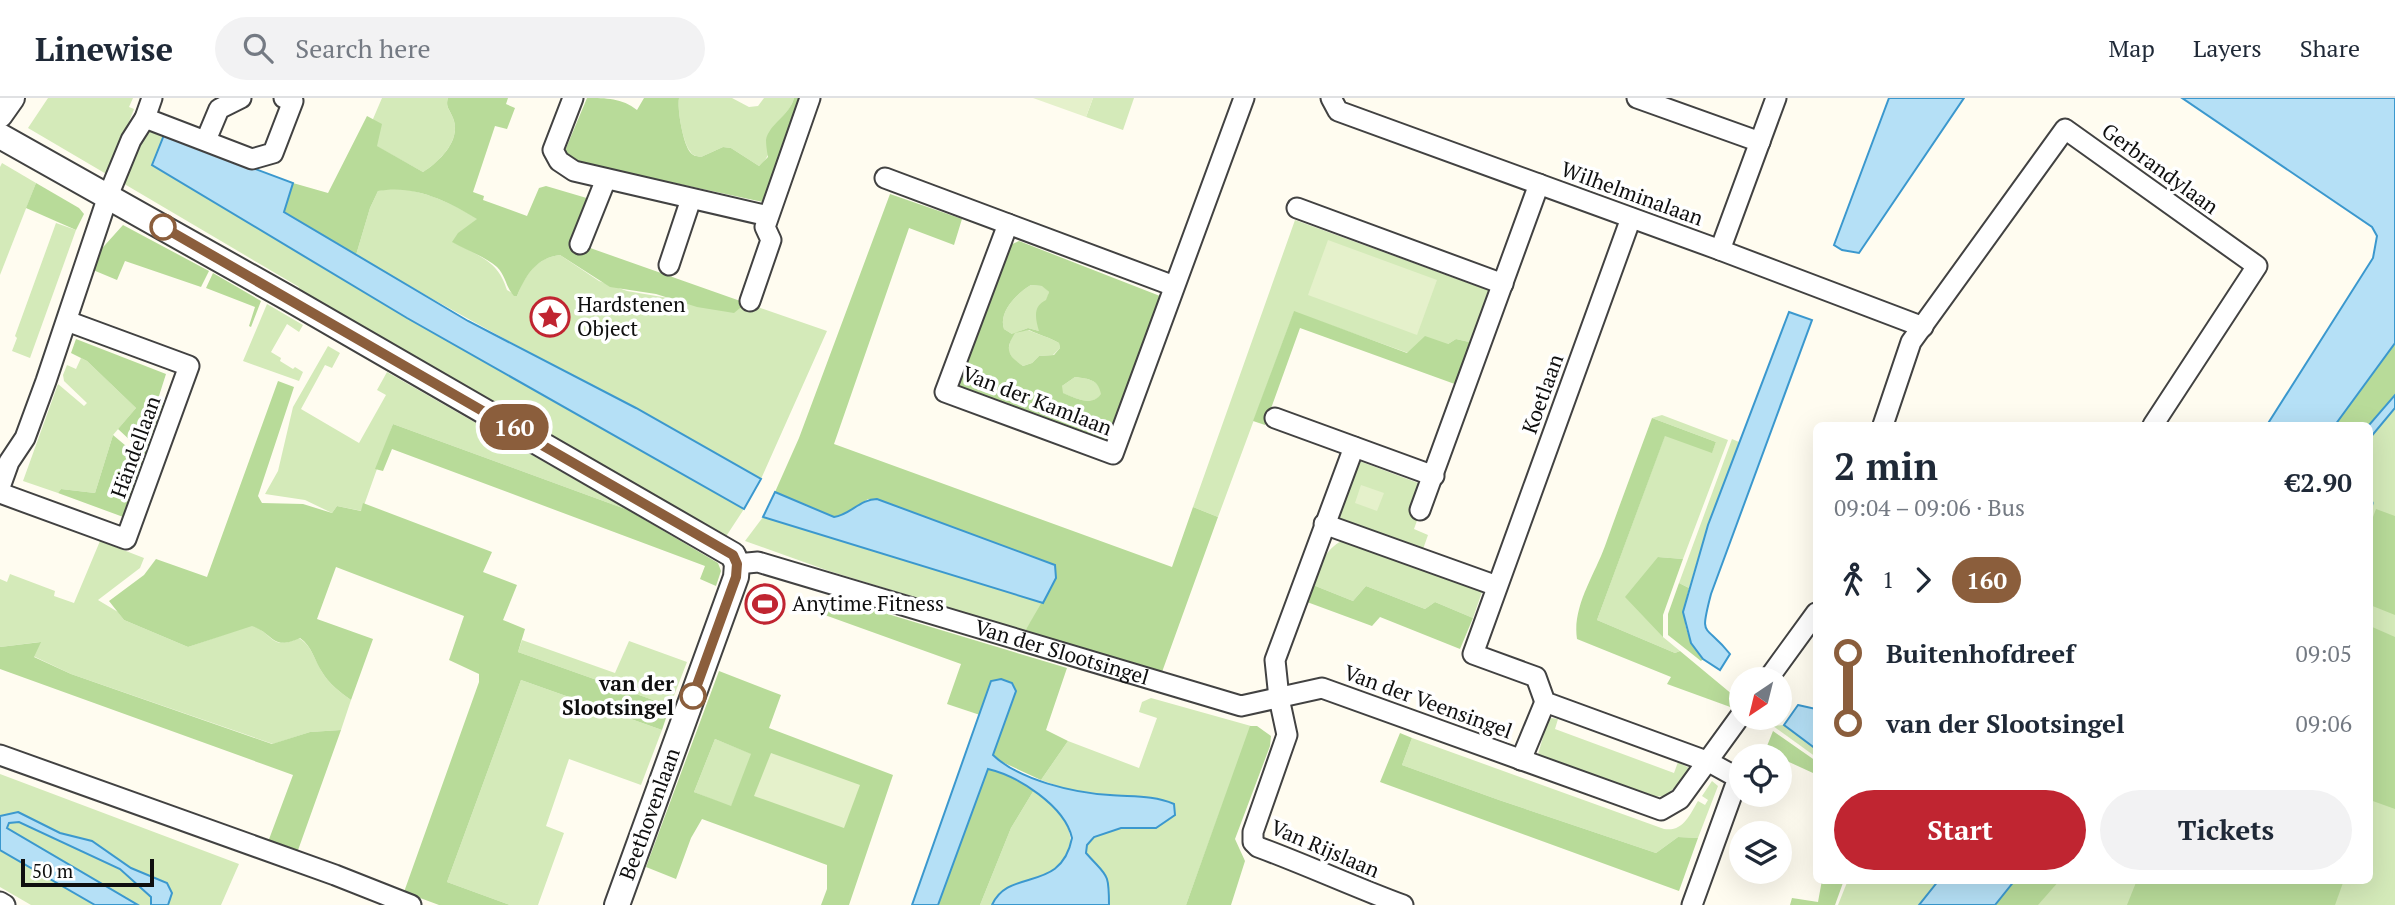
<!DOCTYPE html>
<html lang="en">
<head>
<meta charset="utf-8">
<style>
	:root { --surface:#fff; --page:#f2f2f3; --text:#1f2937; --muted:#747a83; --line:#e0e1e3; --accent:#c02531 }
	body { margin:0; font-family:"PT Serif",serif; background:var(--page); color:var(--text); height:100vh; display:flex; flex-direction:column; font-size:26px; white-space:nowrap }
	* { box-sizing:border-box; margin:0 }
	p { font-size:23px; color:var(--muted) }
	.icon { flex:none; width:38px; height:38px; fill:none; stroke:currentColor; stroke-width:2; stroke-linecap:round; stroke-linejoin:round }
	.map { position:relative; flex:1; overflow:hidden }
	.drawer { position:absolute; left:1813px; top:324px; width:560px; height:462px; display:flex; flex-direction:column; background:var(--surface); border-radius:10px; box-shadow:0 7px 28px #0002 }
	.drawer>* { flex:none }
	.badge { padding:0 14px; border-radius:23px; font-size:24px; line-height:46px }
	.needle { width:46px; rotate:215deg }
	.buttons { position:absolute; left:1729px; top:569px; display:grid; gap:14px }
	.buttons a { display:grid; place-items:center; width:63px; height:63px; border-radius:50%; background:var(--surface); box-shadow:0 7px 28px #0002; font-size:35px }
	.scale { position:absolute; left:21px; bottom:18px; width:133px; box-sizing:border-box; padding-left:7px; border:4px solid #0f0f0f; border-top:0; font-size:19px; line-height:24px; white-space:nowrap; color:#0f0f0f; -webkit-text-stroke:5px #fff; paint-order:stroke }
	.map>.badge { position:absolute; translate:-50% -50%; box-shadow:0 0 0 4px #fff }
	.legs { display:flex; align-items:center; gap:10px; height:77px; padding:0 21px; font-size:23px }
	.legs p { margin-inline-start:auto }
	.headline { display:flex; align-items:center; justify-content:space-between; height:119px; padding:0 21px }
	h1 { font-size:38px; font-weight:600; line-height:52px }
	.cta { display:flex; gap:14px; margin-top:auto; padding:14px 21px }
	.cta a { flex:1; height:80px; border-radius:42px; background:var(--accent); color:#fff; font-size:28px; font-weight:600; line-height:80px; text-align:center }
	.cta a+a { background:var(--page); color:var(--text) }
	ul { padding:0 21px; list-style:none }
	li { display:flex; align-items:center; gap:24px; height:70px; font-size:26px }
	li i { display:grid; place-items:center; width:10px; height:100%; margin:0 9px; background:currentColor }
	li i::after { content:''; width:18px; height:18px; margin:-9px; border:5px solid; border-radius:50%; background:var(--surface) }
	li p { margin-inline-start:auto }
	li:first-child i { background:linear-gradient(#0000 50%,currentColor 0) }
	li:last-child i { background:linear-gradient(currentColor 50%,#0000 0) }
	header { display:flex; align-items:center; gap:42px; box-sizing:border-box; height:98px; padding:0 35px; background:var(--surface); border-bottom:2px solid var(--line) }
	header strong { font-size:33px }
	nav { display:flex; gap:38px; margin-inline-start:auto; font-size:24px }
	.search { width:490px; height:63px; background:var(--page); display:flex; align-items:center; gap:18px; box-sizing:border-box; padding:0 24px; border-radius:38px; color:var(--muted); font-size:26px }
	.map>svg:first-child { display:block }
</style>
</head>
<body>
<header>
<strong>Linewise</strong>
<div class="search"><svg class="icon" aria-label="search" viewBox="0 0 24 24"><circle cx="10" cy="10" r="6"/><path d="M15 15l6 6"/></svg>Search here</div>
<nav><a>Map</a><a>Layers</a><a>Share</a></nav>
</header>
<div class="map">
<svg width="2395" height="807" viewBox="0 0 2395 807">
	<rect width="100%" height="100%" fill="#fffcf0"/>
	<g fill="#d4eab9">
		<path d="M48,0H133L129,9L134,11L108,77L28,30Z"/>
		<path d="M382,0H448C445,9 450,12 453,20C462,42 439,64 423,74L376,48L373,21Z"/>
		<path d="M679,0H732L749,9L758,8L764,0H794C791,11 785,15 779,23C770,37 774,58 759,68L731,50L723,49L701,59C696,58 693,58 690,53C683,45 677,11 679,0Z"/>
		<path d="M1093,0H1134L1123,32L1086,19Z"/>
		<path d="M155,29L258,67L257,71L164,37L407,220L744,411L725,440L296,195L299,189L121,84L142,36Z"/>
		<path d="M2,65L36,85L0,177V69Z"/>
		<path d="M393,90C423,92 452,105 478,121L460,135L453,144C478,158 498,162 507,192L517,198C526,176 536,160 560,157L599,183L627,193L674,201L746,205L827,233L761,381C626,305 489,235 356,157L370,110L378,93Z"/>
		<path d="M1295,122L1496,195L1478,246L1456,241L1448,246L1408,255L1294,214L1218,419L1193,409Z"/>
		<path d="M56,125L76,132L30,260L12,253L17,240L15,238Z"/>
		<path d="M1031,187L1043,188L1049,194L1039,233L1028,230L1020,233L1028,232C1039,237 1049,239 1059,245L1060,250L1053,257L1039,258L1032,265L1023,268L1014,262L1008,253L1012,236L1004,231C998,214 1017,195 1031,187Z"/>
		<path d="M267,206L303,227L299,234L287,226L271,254L281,260L280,263L293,271L295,269L303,274L299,283L243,263Z"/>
		<path d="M2395,245V807H1995L2015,782H2370V327H2335Z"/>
		<path d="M328,248L340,255L332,270L325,267L301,311L359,345L386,297L377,292L387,274L628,412L393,326L362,413L337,408L332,415L305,402L265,396L278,373L293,309Z"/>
		<path d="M81,260L87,263L136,310L113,337L95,395L61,391L58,395L23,383L58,286L84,308L87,305L64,283L63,277L67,267L76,271Z"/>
		<path d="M1075,279C1089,281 1098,281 1102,296C1092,309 1075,300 1062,295V288Z"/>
		<path d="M1662,317L1728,342L1683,461L1658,459L1663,539L1680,553L1675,555L1597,522L1665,337L1712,354L1716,344L1652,320Z"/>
		<path d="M1732,341L1739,344L1708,427L1689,490L1679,485Z"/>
		<path d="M1359,363L1429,389L1414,431L1428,437L1422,454L1329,424L1341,411Z"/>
		<path d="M763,419L1043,505L1025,533L829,473L745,443Z"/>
		<path d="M1343,442L1482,494L1473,520L1435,504L1425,511L1366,488L1353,503L1313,487C1320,468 1324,452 1343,442Z"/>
		<path d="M100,443L144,460L140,470L98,502L118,514L124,522L188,549L252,527C275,537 271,553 299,540C312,548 314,561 322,574C329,586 340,594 351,602L341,632L310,634L273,646L71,576L33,558L40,544L0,549V481L7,484L10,476L55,493L54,498L74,505Z"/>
		<path d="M522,542L615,575L629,543L687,564L670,608L518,554Z"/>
		<path d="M521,582L662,632L641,687L569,661L546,728L564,735L538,807H510L447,784Z"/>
		<path d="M1151,600L1251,628L1186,807H1109V788L1086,754L1087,747L1094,739L1121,730L1156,729L1170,721L1107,697L1066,691L1041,682L1068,643L1139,670L1157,620L1139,614L1142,604Z"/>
		<path d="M1551,620L1558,621L1555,631L1674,675L1678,664L1689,670L1690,676L1665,698L1646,699L1537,660L1547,625Z"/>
		<path d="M1784,627L1816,651V659L1773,628Z"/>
		<path d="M1412,640L1664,731C1683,734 1689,718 1698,703L1705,707L1708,702L1702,698L1712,683L1718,688L1698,740L1678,739L1656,755L1499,702L1402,667Z"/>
		<path d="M715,641L752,656L731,709L694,694Z"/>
		<path d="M0,676L239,766L221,807H168L172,795L167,785L131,770L92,743L60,735L18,714L0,718Z"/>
		<path d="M1034,692C1050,706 1077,727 1069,751C1056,790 1007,773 992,807H980L1011,730Z"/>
		<path d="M18,724L120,771L151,799V807H138L7,730L9,725Z"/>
		<path d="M0,752L95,807H31L0,789Z"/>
		<path d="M1848,782H1939L1919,807H1838Z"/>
	</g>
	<g fill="#b8db99" fill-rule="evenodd">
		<path d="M448,0H508L506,6L515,10L507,31L495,28L473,94L484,98L483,102L527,118L539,90L546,88L590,101L576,145L746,205L734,215L697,209L656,196L610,189L560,157C536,160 526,177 517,198H514C506,190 506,178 497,169C486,159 466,152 452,144L458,135L477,121C448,103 413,86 378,93L370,110L356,157L284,114L293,85L328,95L367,18L382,26L377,48L423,74C439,64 462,42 453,20C450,12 445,9 448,0Z"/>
		<path d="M587,0C606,0 622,0 637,12L644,0H679C677,11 683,45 690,54C693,58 696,58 701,59L723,49L731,50L759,68L768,59C767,54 766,47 766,42C769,26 790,17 794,0H805L767,105L572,63L564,55Z"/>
		<path d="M36,85L79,110L84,116L76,132L26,110Z"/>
		<path d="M890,96L962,121L954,147L909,130L834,346L1172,469L1193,409L1218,419L1162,574L1025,533L1056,480L868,401L843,418L834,419L775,394L799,340Z"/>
		<path d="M123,127L209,173L201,189L125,163L117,182L93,172L96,157Z"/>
		<path d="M1019,143L1160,198L1107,348L958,291L1010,147ZM1031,187L1042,188L1049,194L1046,202C1033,208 1035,220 1039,233L1028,230L1012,236L1004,231C998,214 1017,195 1031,187ZM1029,232C1039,237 1049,239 1059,245L1060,250L1054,257L1039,258L1032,265L1023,268C1007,257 1005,251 1015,235ZM1075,279C1089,281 1098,281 1101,296C1092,309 1075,300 1063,295L1062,288Z"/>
		<path d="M213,175L261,203L251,229L249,228L255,209L206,190Z"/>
		<path d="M1294,213L1407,255L1425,238L1448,246L1456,241L1478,246L1463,289L1300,230L1265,327L1253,323Z"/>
		<path d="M76,241L166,276L158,301L166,305L147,358L118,331L136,310L87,263L71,255Z"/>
		<path d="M2395,245V297L2369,327H2335Z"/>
		<path d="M278,283L294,289L258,398L262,405L303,406L332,415L337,408L361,413L363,405L492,454L483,474L517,487L503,522L525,531L518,554L670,608L662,632L521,582L447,784L510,807H439L404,794L479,584V576L449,562L464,518L336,469L317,521L373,541L351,602C340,594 329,586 322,574C314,562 312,548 300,540C271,553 275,536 252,528L188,549L124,522L109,503L144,477L156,461L207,479Z"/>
		<path d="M1652,320L1716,344L1712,355L1665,338L1597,522L1675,555L1680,553L1739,602L1733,610L1667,586L1671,579L1577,541C1572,509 1594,478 1605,448C1620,406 1636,363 1652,320Z"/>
		<path d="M393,326L628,412L718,465L721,473L716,488L700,481L705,468L392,351L383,373L375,371Z"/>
		<path d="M113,337L145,364L126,420L58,395L61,391L95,395Z"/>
		<path d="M2376,411L2395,418V517L2370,507V427Z"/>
		<path d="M1658,459L1683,461L1663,517V539L1625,499Z"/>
		<path d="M1679,485L1689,490C1681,521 1683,534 1703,561L1701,563L1668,537V516Z"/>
		<path d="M1313,487L1353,503L1366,488L1425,511L1435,504L1473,520L1460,551L1380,519L1372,528L1307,504Z"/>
		<path d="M828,498L1067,570L1046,632L1068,643L1041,682L1000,663L993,657L1016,593L991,583L980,617L947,606L961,566L822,516Z"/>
		<path d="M2370,528L2395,539V711L2370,702Z"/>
		<path d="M41,544L34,559L71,576L272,646L310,634L341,632L297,755L268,744L293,677L0,571V549Z"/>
		<path d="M719,573L781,597L769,630L893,677L849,807H821L827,791V767L702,721L691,740L676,781L646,769ZM715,641L751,656L731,708L694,694Z"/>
		<path d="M1250,628H1257L1271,638L1270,648L1235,741L1245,763L1231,807H1186Z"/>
		<path d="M1773,633L1816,663V689L1813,685V675L1765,653Z"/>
		<path d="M1400,635L1412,640L1402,667L1499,702L1656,755L1678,739L1698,740L1679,793L1380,684Z"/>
		<path d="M988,671L999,673L1034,692L1011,730L980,807H938Z"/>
		<path d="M1822,782H1844L1835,807H1790L1792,800L1818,804Z"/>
		<path d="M2015,782H2060L2038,807H1995Z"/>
		<path d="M2137,782H2344L2335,807H2127Z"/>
	</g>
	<g fill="#e5f1cb">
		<path d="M1033,0H1093L1086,19Z"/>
		<path d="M1328,142L1437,182L1417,237L1308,197Z"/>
		<path d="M1361,387L1384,395L1377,413L1355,405Z"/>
		<path d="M771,655L860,687L844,730L754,698Z"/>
	</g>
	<g fill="#b5e0f6" stroke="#3b98ce" stroke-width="2">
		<path d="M1889,0H1964L1859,155L1842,152L1834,147Z"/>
		<path d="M2182,0H2395V245L2335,327H2267L2373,160L2377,138L2372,129Z"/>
		<path d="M164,37L293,85L284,114L468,223L636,310L761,381L744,411L407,220L152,67Z"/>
		<path d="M1789,214L1812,222L1711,496C1699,542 1705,524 1730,556L1720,572L1703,561L1691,545L1683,514L1708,427Z"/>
		<path d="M2395,297V310L2370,340L2369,327Z"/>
		<path d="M775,394L834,419C850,417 860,401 877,401L1055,467L1056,480L1043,505L763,419Z"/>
		<path d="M1001,581L1012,585L1016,593L993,657C1019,682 1074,695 1110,697C1132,699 1153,697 1174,706L1175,717L1156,730H1121L1094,739L1087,747L1086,755C1107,779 1109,773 1109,807H992C1009,769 1061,796 1072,740C1065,708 1018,678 988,671L938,807H912L991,583Z"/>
		<path d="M1798,607L1816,611V651L1784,627Z"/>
		<path d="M18,714L60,735L92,743L131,770L167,785L172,795L168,807H151V799L120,771L19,724L9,725L7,730L138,807H95L0,752V718Z"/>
		<path d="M1939,782H2015L1995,807H1919Z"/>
	</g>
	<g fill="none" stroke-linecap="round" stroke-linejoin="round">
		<path stroke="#3b98ce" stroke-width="5" d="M2370,410L2371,405"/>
		<g stroke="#424242" stroke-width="23">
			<g id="minor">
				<path d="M573,0L553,52L559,63L574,73L768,118"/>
				<path d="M1331,0L1338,13L1720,152L1923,229"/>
				<path d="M1637,0L1760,44"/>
				<path d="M145,20L252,61L273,55L293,3L284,0"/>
				<path d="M206,42L219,11L241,0"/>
				<path d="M885,80L1174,188"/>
				<path d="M1297,110L1503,186"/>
				<path d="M1631,120L1473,556L1536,579L1545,604L1709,664L1738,680L1692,807"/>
				<path d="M1008,126L945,294L1113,356L1244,0"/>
				<path d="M580,146L606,81"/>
				<path d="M1720,152L1776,0"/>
				<path d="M669,167L691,101"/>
				<path d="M750,203L771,142L765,129L810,0"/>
				<path d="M1275,320L1434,378"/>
				<path d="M1883,327L1911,244L2065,31L2257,168L2153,327"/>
				<path d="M1354,349L1275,562L1279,600L1287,637L1253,734V744L1258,749C1307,767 1354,789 1403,807"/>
				<path d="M0,389L9,364L25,340L46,283L108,98L131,42L145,20L152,0"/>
				<path d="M0,395L126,441L189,268L67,223"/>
				<path d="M1420,412L1539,86"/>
				<path d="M1324,426L1497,488"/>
				<path id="s1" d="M737,466L758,464L1241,608L1322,590L1661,712L1680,701L1741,617"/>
				<path d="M1768,581L1816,515"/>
				<path d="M0,657L335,777L411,807"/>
				<path d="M1521,662L1545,604"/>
				<path d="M0,804L5,807"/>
			</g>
		</g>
		<g stroke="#424242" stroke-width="28">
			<g id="tertiary">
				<path d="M0,17L12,0"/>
				<path d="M0,38L288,200L733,457L737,466L736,479L617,807"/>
			</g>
		</g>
		<use href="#minor" stroke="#fff" stroke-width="19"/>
		<use href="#tertiary" stroke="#fff" stroke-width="24"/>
	</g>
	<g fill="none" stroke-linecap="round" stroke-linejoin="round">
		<g stroke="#fff" stroke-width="16">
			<path id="line-1" d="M163,129L733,457L737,466L736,479L693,598"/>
		</g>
		<use href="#line-1" stroke="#8b5e3c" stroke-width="10"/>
	</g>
	<defs>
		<g id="sight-ring" transform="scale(2.0125)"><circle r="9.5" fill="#fff" stroke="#c02531" stroke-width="1.5"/><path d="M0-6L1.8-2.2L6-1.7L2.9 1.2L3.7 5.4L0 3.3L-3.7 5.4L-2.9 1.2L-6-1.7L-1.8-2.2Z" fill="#c02531"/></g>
		<g id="stadium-ring" transform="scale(2.0125)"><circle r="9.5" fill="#fff" stroke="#c02531" stroke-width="1.5"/><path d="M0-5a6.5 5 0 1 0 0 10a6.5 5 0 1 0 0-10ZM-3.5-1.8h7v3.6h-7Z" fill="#c02531"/></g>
	</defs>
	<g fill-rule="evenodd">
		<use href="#sight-ring" x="550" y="219"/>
		<use href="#stadium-ring" x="765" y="506"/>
	</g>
	<g fill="#fff" stroke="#8b5e3c" stroke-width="3.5">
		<circle cx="163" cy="129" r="12"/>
		<circle cx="693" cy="598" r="12"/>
	</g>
	<g text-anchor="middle" stroke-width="7" stroke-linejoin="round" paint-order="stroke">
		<g font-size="21" fill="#0f0f0f" stroke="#fff">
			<text transform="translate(2160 71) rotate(36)" y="7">Gerbrandylaan</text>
			<text transform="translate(1632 96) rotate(20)" y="7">Wilhelminalaan</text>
			<text transform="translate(1543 296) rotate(-70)" y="7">Koetlaan</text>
			<text transform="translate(1037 303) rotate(21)" y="7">Van der Kamlaan</text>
			<text transform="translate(136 349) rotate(-70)" y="7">Händellaan</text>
			<text dy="7" stroke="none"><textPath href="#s1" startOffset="338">Van der Slootsingel</textPath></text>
			<text transform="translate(1428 604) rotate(20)" y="7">Van der Veensingel</text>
			<text transform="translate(650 716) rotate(-70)" y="7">Beethovenlaan</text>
			<text transform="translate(1325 751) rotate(23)" y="7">Van Rijslaan</text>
		</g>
		<g font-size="21" fill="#0f0f0f" stroke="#fff" text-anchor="start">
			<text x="577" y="214">Hardstenen<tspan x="577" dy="24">Object</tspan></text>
			<text x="792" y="513">Anytime Fitness</text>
		</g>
		<g font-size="21" font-weight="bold" fill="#0f0f0f" stroke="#fff" text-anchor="end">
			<text x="674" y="593">van der<tspan x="674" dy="24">Slootsingel</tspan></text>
		</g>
	</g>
</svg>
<div class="buttons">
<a><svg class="needle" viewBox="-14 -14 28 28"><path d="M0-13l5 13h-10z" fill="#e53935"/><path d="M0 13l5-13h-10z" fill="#747a83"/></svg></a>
<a><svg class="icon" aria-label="locate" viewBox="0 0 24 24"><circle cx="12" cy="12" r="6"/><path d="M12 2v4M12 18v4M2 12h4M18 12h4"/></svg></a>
<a><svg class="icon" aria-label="layers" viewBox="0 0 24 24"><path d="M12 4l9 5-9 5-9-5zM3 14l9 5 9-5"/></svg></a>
</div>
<div class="scale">50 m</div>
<b class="badge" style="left:514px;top:329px;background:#8b5e3c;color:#fff">160</b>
<section class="drawer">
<div class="headline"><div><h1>2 min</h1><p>09:04 – 09:06 · Bus</p></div><b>€2.90</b></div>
<div class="legs"><svg class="icon" aria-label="walk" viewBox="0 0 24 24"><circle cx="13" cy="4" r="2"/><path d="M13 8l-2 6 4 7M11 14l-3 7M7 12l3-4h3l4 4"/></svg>1<svg class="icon" aria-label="forward" viewBox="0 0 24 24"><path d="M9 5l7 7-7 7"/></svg><b class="badge" style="background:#8b5e3c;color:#fff">160</b></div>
<ul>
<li><i style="color:#8b5e3c"></i><b>Buitenhofdreef</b><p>09:05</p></li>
<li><i style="color:#8b5e3c"></i><b>van der Slootsingel</b><p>09:06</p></li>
</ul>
<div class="cta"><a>Start</a><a>Tickets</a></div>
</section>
</div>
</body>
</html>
